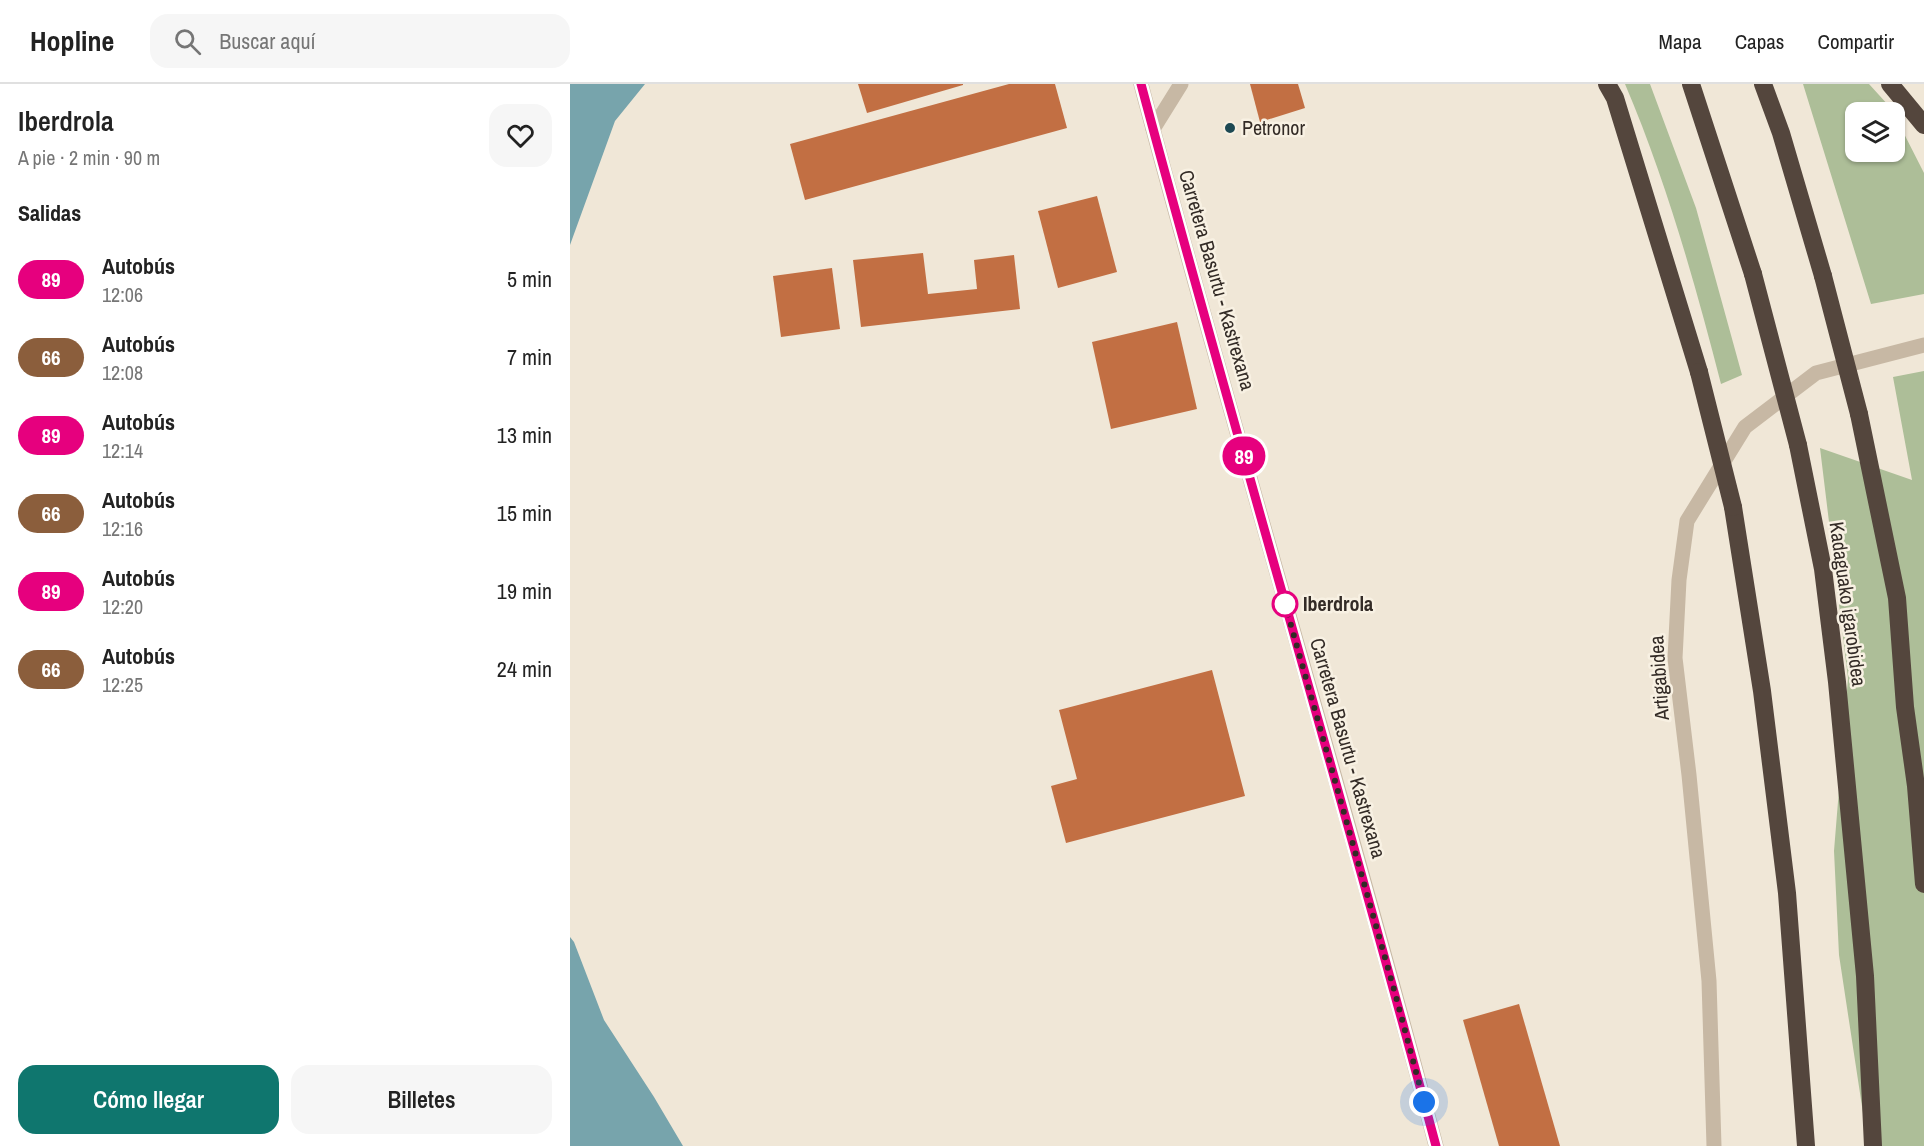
<!DOCTYPE html>
<html lang="es">
<head>
<meta charset="utf-8">
<style>
	:root { --surface:#fff; --page:#f6f6f6; --text:#222; --muted:#767676; --line:#e0e0e0; --accent:#0f766e }
	body { margin:0; font-family:"Archivo Narrow",sans-serif; background:var(--page); color:var(--text); height:100vh; display:flex; flex-direction:column; font-size:22px; white-space:nowrap }
	* { box-sizing:border-box; margin:0 }
	p { font-size:20px; color:var(--muted) }
	.icon { flex:none; width:33px; height:33px; fill:none; stroke:currentColor; stroke-width:2; stroke-linecap:round; stroke-linejoin:round }
	.map { position:relative; flex:1; overflow:hidden }
	.details { display:flex; flex-direction:column; background:var(--surface); width:570px }
	.details>* { flex:none }
	.badge { padding:0 12px; border-radius:20px; font-size:21px; line-height:39px }
	.tools { position:absolute; left:1275px; top:18px; display:grid; gap:12px }
	.tools a { display:grid; place-items:center; width:60px; height:60px; border-radius:12px; background:var(--surface); box-shadow:0 2px 4px #0004; font-size:30px }
	.you { position:absolute; width:30px; height:30px; margin:-15px; border:4px solid #fff; border-radius:50%; background:#1a73e8; box-shadow:0 0 0 9px #1a73e833 }
	.map>.badge { position:absolute; translate:-50% -50%; box-shadow:0 0 0 3px #fff }
	h2 { padding:0 18px; font-size:22px; line-height:54px }
	.round { display:grid; place-items:center; flex:none; width:63px; height:63px; border-radius:18px; background:var(--page) }
	.overview { display:flex; align-items:center; justify-content:space-between; height:102px; padding:0 18px }
	h1 { font-size:28px; font-weight:600; line-height:45px }
	.primary-button { display:flex; gap:12px; margin-top:auto; padding:12px 18px }
	.primary-button a { flex:1; height:69px; border-radius:18px; background:var(--accent); color:#fff; font-size:24px; font-weight:600; line-height:69px; text-align:center }
	.primary-button a+a { background:var(--page); color:var(--text) }
	ul { padding:0; list-style:none }
	li { display:flex; align-items:center; gap:18px; height:78px; padding:0 18px }
	li div { flex:1 }
	li b { display:block; font-size:22px }
	li em { font-style:normal }
	li .badge { min-width:66px; font-weight:700; text-align:center }
	header { display:flex; align-items:center; gap:36px; box-sizing:border-box; height:84px; padding:0 30px; background:var(--surface); border-bottom:2px solid var(--line) }
	header strong { font-size:28px }
	nav { display:flex; gap:33px; margin-inline-start:auto; font-size:21px }
	.search { width:420px; height:54px; background:var(--page); display:flex; align-items:center; gap:15px; box-sizing:border-box; padding:0 21px; border-radius:18px; color:var(--muted); font-size:22px }
	main { display:flex; flex:1; min-height:0 }
	.map>svg:first-child { display:block }
</style>
</head>
<body>
<header>
<strong>Hopline</strong>
<div class="search"><svg class="icon" aria-label="search" viewBox="0 0 24 24"><circle cx="10" cy="10" r="6"/><path d="M15 15l6 6"/></svg>Buscar aquí</div>
<nav><a>Mapa</a><a>Capas</a><a>Compartir</a></nav>
</header>
<main>
<section class="details">
<div class="overview"><div><h1>Iberdrola</h1><p>A pie · 2 min · 90 m</p></div><a class="round"><svg class="icon" aria-label="heart" viewBox="0 0 24 24"><path d="M12 20l-8-8c-3-5 5-10 8-4 3-6 11-1 8 4z"/></svg></a></div>
<h2>Salidas</h2>
<ul>
<li><span class="badge" style="background:#e6007e;color:#fff">89</span><div><b>Autobús</b><p>12:06</p></div><em>5 min</em></li>
<li><span class="badge" style="background:#8b5e3c;color:#fff">66</span><div><b>Autobús</b><p>12:08</p></div><em>7 min</em></li>
<li><span class="badge" style="background:#e6007e;color:#fff">89</span><div><b>Autobús</b><p>12:14</p></div><em>13 min</em></li>
<li><span class="badge" style="background:#8b5e3c;color:#fff">66</span><div><b>Autobús</b><p>12:16</p></div><em>15 min</em></li>
<li><span class="badge" style="background:#e6007e;color:#fff">89</span><div><b>Autobús</b><p>12:20</p></div><em>19 min</em></li>
<li><span class="badge" style="background:#8b5e3c;color:#fff">66</span><div><b>Autobús</b><p>12:25</p></div><em>24 min</em></li>
</ul>
<div class="primary-button"><a>Cómo llegar</a><a>Billetes</a></div>
</section>
<div class="map">
<svg width="1354" height="1062" viewBox="0 0 1354 1062">
	<rect width="100%" height="100%" fill="#f0e7d7"/>
	<g fill="#adbe98">
		<path d="M1055,0H1080L1126,124L1172,291L1151,300C1125,199 1096,96 1055,0Z"/>
		<path d="M1233,0H1299L1319,22L1323,28H1286V68H1324L1325,32L1354,89V210L1301,220Z"/>
		<path d="M1354,287V1062H1298L1269,871L1264,767L1278,594L1250,364L1342,396L1323,293Z"/>
	</g>
	<g fill="#77a4ac">
		<path d="M0,0H75L45,37L0,161Z"/>
		<path d="M0,853L4,858L34,936L84,1013L113,1062H0Z"/>
	</g>
	<g fill="#c26f43">
		<path d="M288,0H393V1L297,29Z"/>
		<path d="M439,0H485L497,44L235,116L220,60Z"/>
		<path d="M680,0H728L735,24L690,38Z"/>
		<path d="M527,112L547,188L488,204L468,127Z"/>
		<path d="M353,169L358,210L407,205L404,176L444,171L450,225L291,243L283,176Z"/>
		<path d="M262,184L270,245L211,253L203,192Z"/>
		<path d="M607,238L627,325L541,345L522,258Z"/>
		<path d="M642,586L675,712L496,759L481,702L507,695L489,626Z"/>
		<path d="M949,920L990,1062H929L893,936Z"/>
	</g>
	<g fill="none" stroke-linecap="round" stroke-linejoin="round">
		<g stroke="#c7b8a4" stroke-width="15">
			<path d="M571,0C665,355 773,707 866,1062"/>
			<path d="M583,45L611,0"/>
			<path d="M1144,1062L1139,897L1119,691L1105,574L1109,496L1117,437L1175,343L1246,289L1354,261"/>
		</g>
		<g stroke="#54463d" stroke-width="18">
			<path d="M1037,0L1045,14L1129,288"/>
			<path d="M1121,0L1183,190"/>
			<path d="M1193,0L1211,49L1253,192"/>
			<path d="M1320,0L1354,41"/>
			<path d="M1289,330L1327,514L1335,623L1346,702L1354,800"/>
			<path d="M1228,361L1253,485L1267,598L1295,892L1303,1062"/>
			<path d="M1163,423L1192,607L1217,809L1236,1062"/>
		</g>
		<g stroke="#54463d" stroke-width="18">
			<path d="M1183,190L1228,361"/>
			<path d="M1253,192L1289,330"/>
			<path d="M1129,288L1163,423"/>
		</g>
	</g>
	<g fill="none" stroke-linecap="round" stroke-linejoin="round">
		<g stroke="#fff" stroke-width="14">
			<path id="line" d="M571,0C666,355 771,707 866,1062"/>
		</g>
		<use href="#line" stroke="#e6007e" stroke-width="9"/>
		<path stroke="#332b26" stroke-width="6" stroke-dasharray="0 10.8" d="M715,520L825,909L854,1018"/>
	</g>
	<circle fill="#1d4953" stroke="#f8f1e3" stroke-width="2" cx="660" cy="44" r="6"/>
	<circle fill="#fff" stroke="#e6007e" stroke-width="3" cx="715" cy="520" r="12"/>
	<g text-anchor="middle" stroke-width="5" stroke-linejoin="round" paint-order="stroke">
		<g font-size="20" fill="#332b26" stroke="#f8f1e3" text-anchor="start">
			<text x="672" y="51">Petronor</text>
		</g>
		<g font-size="20" fill="#332b26" stroke="#f8f1e3">
			<text transform="translate(647 196) rotate(74)" y="7">Carretera Basurtu - Kastrexana</text>
			<text transform="translate(1278 520) rotate(82)" y="7">Kadaguako igarobidea</text>
			<text transform="translate(1089 594) rotate(-94)" y="7">Artigabidea</text>
			<text transform="translate(778 664) rotate(74)" y="7">Carretera Basurtu - Kastrexana</text>
		</g>
		<g font-size="20" font-weight="bold" fill="#332b26" stroke="#f8f1e3" text-anchor="start">
			<text x="733" y="527">Iberdrola</text>
		</g>
	</g>
</svg>
<div class="tools">
<a><svg class="icon" aria-label="layers" viewBox="0 0 24 24"><path d="M12 4l9 5-9 5-9-5zM3 14l9 5 9-5"/></svg></a>
</div>
<div class="you" style="left:854px;top:1018px"></div>
<b class="badge" style="left:674px;top:372px;background:#e6007e;color:#fff">89</b>
</div>
</main>
</body>
</html>
